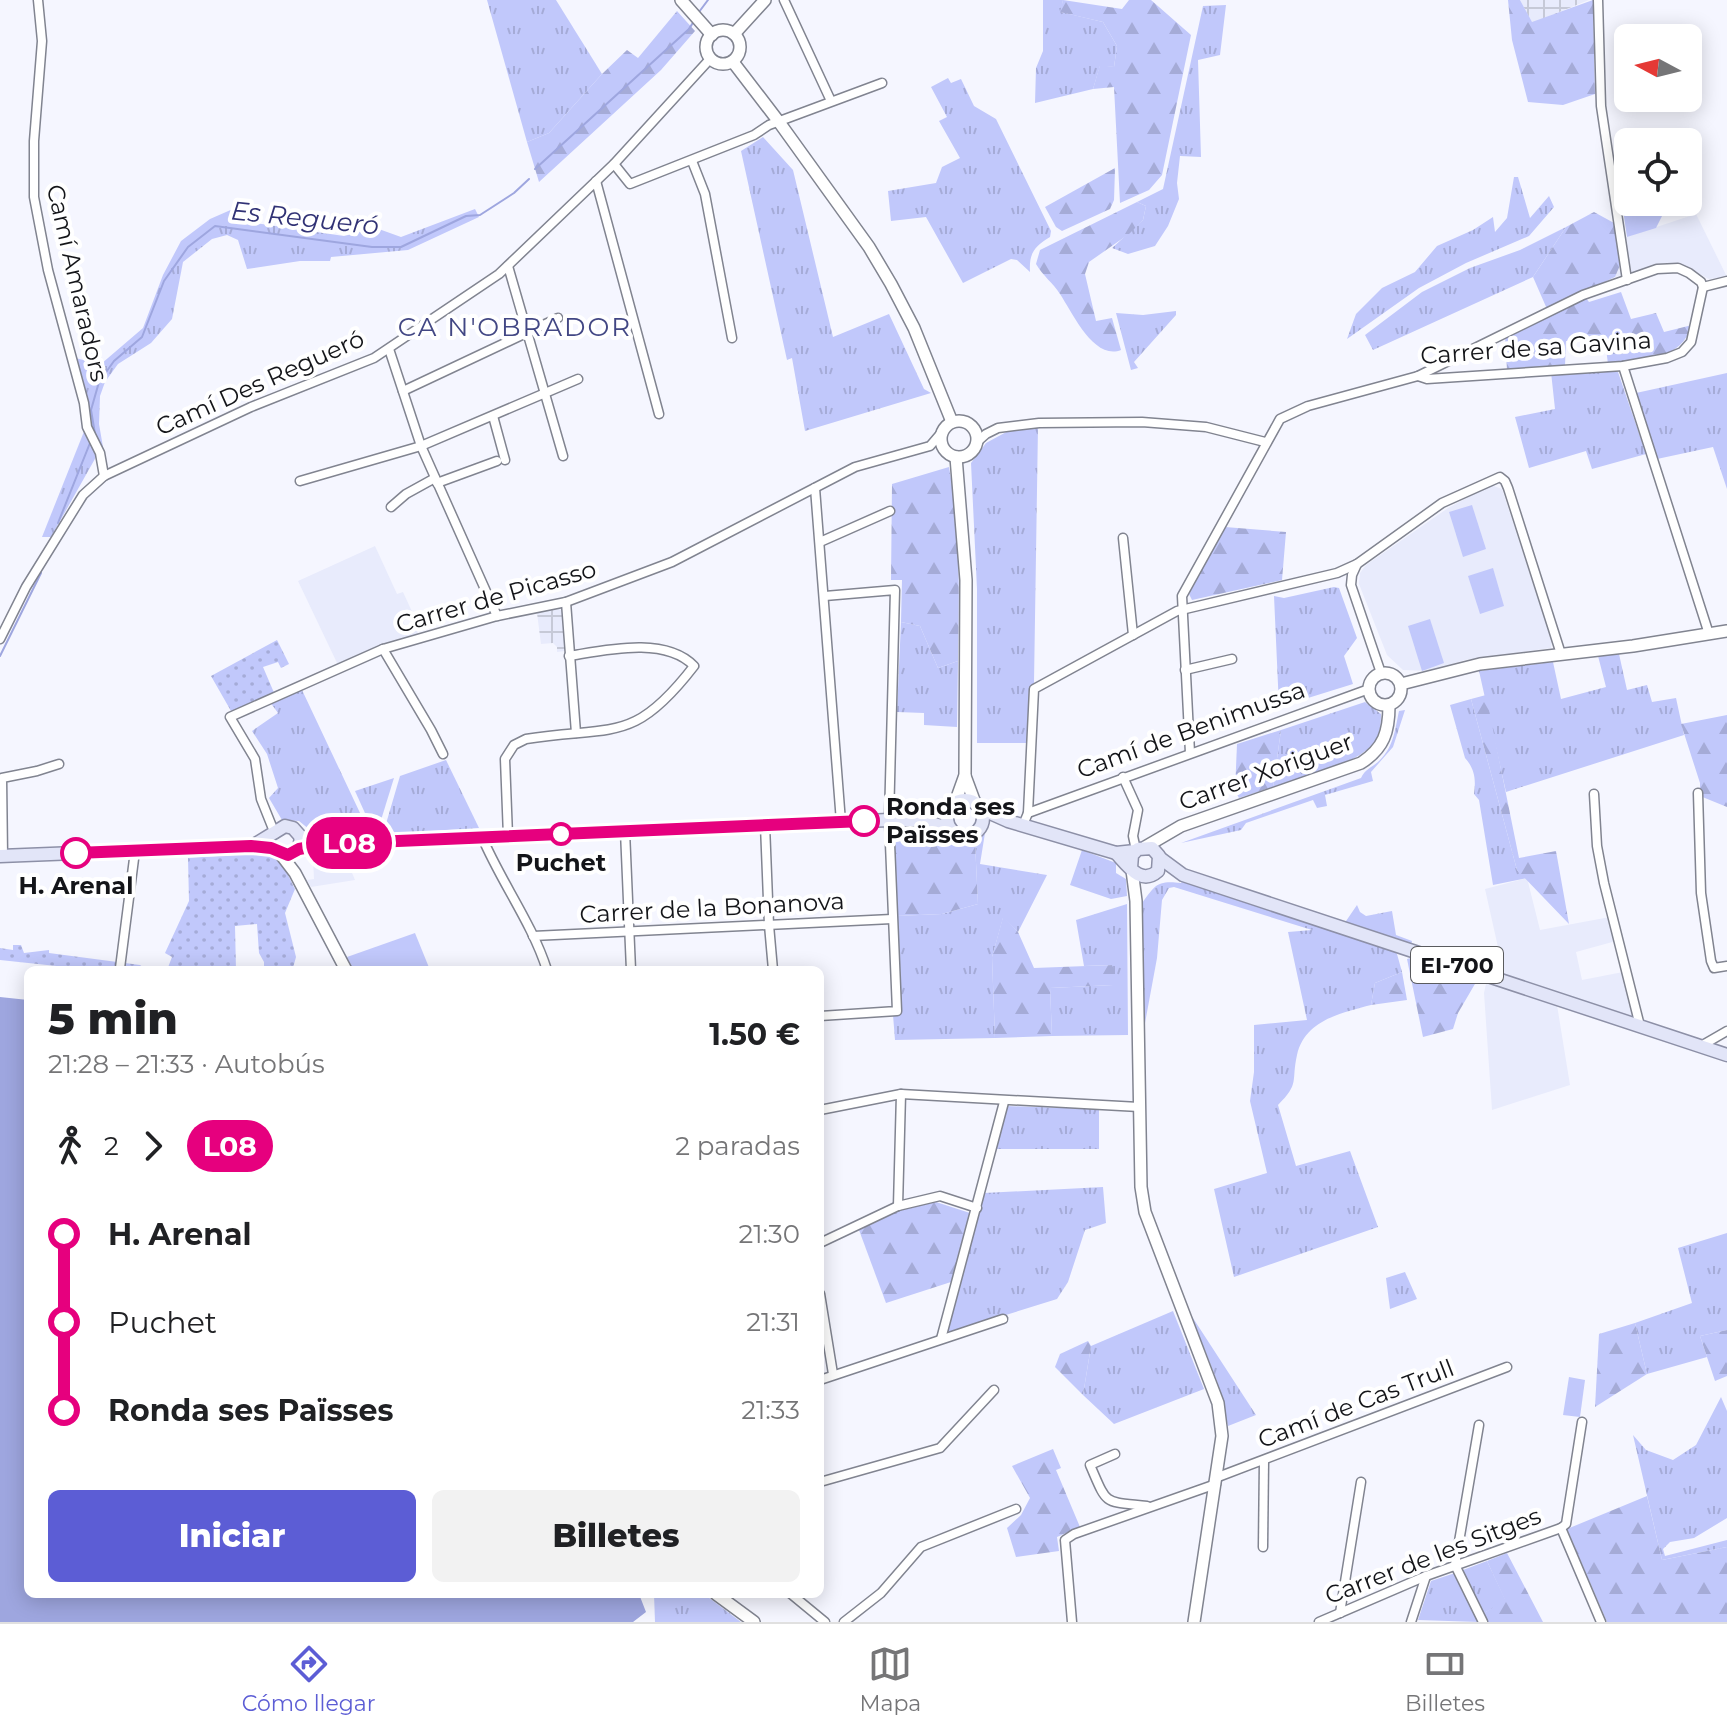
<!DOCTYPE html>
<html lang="es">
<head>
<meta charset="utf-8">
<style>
	:root { --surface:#fff; --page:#f2f2f2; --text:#202124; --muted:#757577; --line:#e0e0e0; --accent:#5c5dd5 }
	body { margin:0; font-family:Montserrat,sans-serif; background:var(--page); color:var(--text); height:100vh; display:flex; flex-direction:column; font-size:30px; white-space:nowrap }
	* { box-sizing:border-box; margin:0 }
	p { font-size:26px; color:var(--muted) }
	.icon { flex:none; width:44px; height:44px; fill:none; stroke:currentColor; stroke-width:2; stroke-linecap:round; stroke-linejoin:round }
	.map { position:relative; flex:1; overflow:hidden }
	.sheet { position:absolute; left:24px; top:966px; width:800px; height:632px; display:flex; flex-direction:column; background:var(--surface); border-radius:12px; box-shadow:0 4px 20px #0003 }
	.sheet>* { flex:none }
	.badge { padding:0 16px; border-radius:26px; font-size:28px; line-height:52px }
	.needle { width:52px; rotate:277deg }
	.fabs { position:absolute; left:1614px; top:24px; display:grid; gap:16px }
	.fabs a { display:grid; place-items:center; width:88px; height:88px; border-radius:12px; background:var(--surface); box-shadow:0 4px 20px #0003; font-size:40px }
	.map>.badge { position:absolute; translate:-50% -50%; box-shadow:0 0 0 4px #fff }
	.legs { display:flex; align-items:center; gap:12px; height:88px; padding:0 24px; font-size:26px }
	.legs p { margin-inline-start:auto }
	.overview { display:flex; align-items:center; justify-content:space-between; height:136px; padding:0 24px }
	h1 { font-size:44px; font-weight:800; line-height:60px }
	.cta { display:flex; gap:16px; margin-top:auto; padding:16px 24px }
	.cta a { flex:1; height:92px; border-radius:12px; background:var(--accent); color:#fff; font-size:32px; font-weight:800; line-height:92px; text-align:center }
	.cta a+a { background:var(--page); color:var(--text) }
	ul { padding:0 24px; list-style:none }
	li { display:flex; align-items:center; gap:28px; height:88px; font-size:30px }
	li i { display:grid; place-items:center; width:12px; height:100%; margin:0 10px; background:currentColor }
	li i::after { content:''; width:20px; height:20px; margin:-10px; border:6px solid; border-radius:50%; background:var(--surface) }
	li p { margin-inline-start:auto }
	li:first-child i { background:linear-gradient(#0000 50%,currentColor 0) }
	li:last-child i { background:linear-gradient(currentColor 50%,#0000 0) }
	.tab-bar { display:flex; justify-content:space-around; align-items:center; height:112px; border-top:2px solid var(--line); background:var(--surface); font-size:22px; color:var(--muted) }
	.tab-bar a { display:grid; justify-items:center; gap:4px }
	.tab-bar .on { color:var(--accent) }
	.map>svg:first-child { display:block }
</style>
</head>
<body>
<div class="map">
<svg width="1727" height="1622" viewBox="0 0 1727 1622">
	<defs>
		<pattern id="industrial-grid" width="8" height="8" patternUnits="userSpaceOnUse" patternTransform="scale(2)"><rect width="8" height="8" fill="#e8ebfc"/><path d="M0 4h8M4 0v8" fill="none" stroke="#c6c9d7"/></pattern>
		<pattern id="grass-tufts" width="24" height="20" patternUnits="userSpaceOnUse" patternTransform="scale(2)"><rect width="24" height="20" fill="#c1c8fb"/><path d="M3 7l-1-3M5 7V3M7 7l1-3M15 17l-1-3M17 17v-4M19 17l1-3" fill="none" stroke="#a5abd7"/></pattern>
		<pattern id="forest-firs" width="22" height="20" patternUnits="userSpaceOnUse" patternTransform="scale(2)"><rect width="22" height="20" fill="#c1c8fb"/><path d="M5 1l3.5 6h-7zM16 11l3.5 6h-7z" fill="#a5abd7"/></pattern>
		<pattern id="park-dots" width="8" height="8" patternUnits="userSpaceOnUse" patternTransform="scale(2)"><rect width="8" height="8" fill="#c1c8fb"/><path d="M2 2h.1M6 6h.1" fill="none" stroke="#a5abd7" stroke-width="1.8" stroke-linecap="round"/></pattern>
	</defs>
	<rect width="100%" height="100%" fill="#f5f6ff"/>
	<g fill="#e8ebfc">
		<path d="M1696,214L1727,277L1709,279L1679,263H1664L1615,277L1621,263L1617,240Z"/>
		<path d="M1491,485L1502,489L1552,641L1551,648L1465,660L1429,671L1403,670L1387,655L1359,584L1360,573L1366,565L1448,508Z"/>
		<path d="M375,546L397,594L403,592L414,616L403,621L407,631L416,628L418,634L339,667L298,581Z"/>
		<path d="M342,849L355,880L311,887L307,880L314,879L313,859H320V851Z"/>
		<path d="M1527,878L1540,930L1610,917L1616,941L1576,952L1582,980L1623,972L1636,1021L1557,1005L1570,1085L1492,1110L1484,993L1489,970L1504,974L1485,889Z"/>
	</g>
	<g fill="url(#industrial-grid)">
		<path d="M1520,0H1589L1532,23Z"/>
		<path d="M559,609L562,611L565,651L557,652V647L553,643L541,644L537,613Z"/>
	</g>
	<g fill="url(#grass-tufts)">
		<path d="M487,0H556L602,74L549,133L527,142Z"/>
		<path d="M1043,0H1063L1061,12L1103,22L1117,46L1114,67L1100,66L1093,89L1035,103L1036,68L1043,51Z"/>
		<path d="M1226,5L1220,55L1198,60L1201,157L1180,156L1177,183L1179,199L1168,226L1155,246L1128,254L1112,248L1143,220L1146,206L1137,202L1163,189L1203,6Z"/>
		<path d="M948,78L951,83L961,79L974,106L996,119L1051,231L1050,237C1034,247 1029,253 1030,272L1017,260L1011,259L963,283L926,217L891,221L888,191L936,183L942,167L960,158L939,121L947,117L931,87Z"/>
		<path d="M763,137L793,170L833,337L889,314L924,389L931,393L805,431L792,358L787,360L741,151Z"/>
		<path d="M1628,145V202H1669L1656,228L1627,237L1614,150Z"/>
		<path d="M1514,177H1518L1530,218L1549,196L1554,207L1529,236L1466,263L1419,288L1347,339L1356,314L1382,288L1415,272L1437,246L1473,230L1493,217L1495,232L1507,218Z"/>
		<path d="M242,205L255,223L344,236L376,228L401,237L475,209L479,217L408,250L331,257L330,261H300L247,269L238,240L227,235L212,239L183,262L172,319L151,343L118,364L105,382L100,396L99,424L107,470L92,434L75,358L101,364L143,328L163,275L181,241L210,219Z"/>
		<path d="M1566,227L1533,277L1373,350L1365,335L1422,292L1470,268L1520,250Z"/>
		<path d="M1176,311V315L1134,362L1138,368L1131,370L1116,313L1143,315Z"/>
		<path d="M1551,372H1618L1646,454L1592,469L1586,451L1529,468L1515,417L1555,409Z"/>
		<path d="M1727,373V489L1713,447L1657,459L1636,393Z"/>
		<path d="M1038,426L1034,683L1030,687L1028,743H977V589L971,463L986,443L1010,430Z"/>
		<path d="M85,429L96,457L51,537H42Z"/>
		<path d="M1334,587L1339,588L1357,638L1344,656L1353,684L1279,707L1274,596L1284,598Z"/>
		<path d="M901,622L920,626L938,668L958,661L957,727L924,725V713L897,712Z"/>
		<path d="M1619,654L1627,690L1647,685L1652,702L1676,698L1684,735L1506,792L1479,671L1553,662L1561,699L1606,687L1598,656Z"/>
		<path d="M302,690L369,832L315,834L299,821L282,820L269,798L278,788L267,754L252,731L278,713L270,702Z"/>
		<path d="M1471,699L1517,870L1527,878L1493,885L1479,800L1474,794C1476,780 1475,769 1465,758L1450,705Z"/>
		<path d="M1365,702L1381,714C1381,725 1380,736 1373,744C1354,766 1301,777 1273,787L1281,730Z"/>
		<path d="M1405,710L1393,747L1371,772L1373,781L1325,795L1327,806L1317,808L1313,800L1246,823L1241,830L1181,843L1361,778C1365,769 1373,767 1380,760C1394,746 1395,729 1399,711Z"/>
		<path d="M446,760L479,828L383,834L400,776Z"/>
		<path d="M394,778L377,833H374L355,791Z"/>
		<path d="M985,833L980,864L1047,875L1018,932L1003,918L992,957L995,1038L895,1040L893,1015L900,1014L896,916L942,914L978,904L975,842Z"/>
		<path d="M1082,850L1116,863V873L1126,879L1127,896L1111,899L1070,885Z"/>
		<path d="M1183,880L1392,948L1397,954L1402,972L1375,983L1371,1005C1341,1013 1305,1020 1297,1055C1291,1082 1300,1083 1278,1105L1296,1166L1350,1151L1378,1227L1234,1277L1214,1189L1267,1173L1250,1101L1254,1072V1025L1307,1020L1288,932L1312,930L1174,887L1169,888L1162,900L1157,958L1143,1034L1142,903C1155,886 1156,880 1181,883Z"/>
		<path d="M1127,904L1128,1035L1052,1036L1050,988L1113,985V965L1084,966L1076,920Z"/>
		<path d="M1357,905L1360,912L1366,916L1392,911L1396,935L1412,941L1411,945L1344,924Z"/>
		<path d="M1006,1106L1099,1109V1149H995Z"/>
		<path d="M1103,1187L1106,1223L1085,1230L1068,1282L1057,1299L951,1332L947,1330L984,1193Z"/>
		<path d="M1727,1233V1330L1700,1336L1707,1357L1647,1374L1635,1323L1692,1303L1678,1248Z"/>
		<path d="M1405,1272L1417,1299L1390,1309L1386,1278Z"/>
		<path d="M1173,1311L1204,1389L1114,1424L1083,1395L1091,1346Z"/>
		<path d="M1191,1315L1256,1415L1228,1426L1217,1381Z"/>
		<path d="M1721,1397L1727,1411V1518L1694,1538L1670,1542L1663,1549L1665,1556L1727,1540V1547L1662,1560L1633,1435L1646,1450L1673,1460L1696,1445Z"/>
		<path d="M1487,1561L1506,1601L1484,1613L1463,1570Z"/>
		<path d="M1455,1573L1479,1622L1418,1620L1431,1581Z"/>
		<path d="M654,1594H704L741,1622H655Z"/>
	</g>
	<g fill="url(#forest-firs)">
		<path d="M1063,0L1122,9L1129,0H1151L1191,35L1162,175L1149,190L1120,203L1114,87L1093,89L1100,65L1114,67L1117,46L1103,22L1060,12Z"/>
		<path d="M1508,0H1520L1532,22L1593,0L1595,94L1563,105L1528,102L1512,40Z"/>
		<path d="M677,11L695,31L661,70L539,182L527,142L549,133L602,74L627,50L638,58Z"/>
		<path d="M1115,168L1114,200L1110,209L1062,231L1056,227L1045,207Z"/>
		<path d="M1137,202L1146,206L1143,220L1129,234L1089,262L1085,274L1096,321L1112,318L1121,350C1094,361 1072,312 1060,294C1053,283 1043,276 1036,264L1040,250Z"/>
		<path d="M1594,212L1614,223L1621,263L1615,277L1547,309L1533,277L1566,227Z"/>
		<path d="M1621,292L1631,319L1656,313L1664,332L1692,325C1681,360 1646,359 1615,364H1608L1605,341H1566L1565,366L1507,370L1505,336L1586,298L1589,302Z"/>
		<path d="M949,467C961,531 959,596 958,661L938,668L920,626L901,622L902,580H891L892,484Z"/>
		<path d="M1225,527L1286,532L1282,580L1192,600L1189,594Z"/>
		<path d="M1486,695L1519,858L1556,851L1569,924L1517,870L1471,699Z"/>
		<path d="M1727,715V807L1700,796V783L1681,724Z"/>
		<path d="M1281,730L1273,787L1239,798L1235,791L1237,744Z"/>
		<path d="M891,828H932L958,843L975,842L978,904L942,914L896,916Z"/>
		<path d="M1003,917L1018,932L1034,968L1113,965L1114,985L1050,988L1052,1036L995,1038L992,957Z"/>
		<path d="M1414,957L1479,977L1458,1013L1453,1029L1423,1037L1407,959Z"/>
		<path d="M1402,972L1407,1000L1371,1005L1375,983Z"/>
		<path d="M936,1202L970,1213L951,1282L886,1303L859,1230L900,1210Z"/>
		<path d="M1635,1323L1647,1374L1595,1407L1599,1334Z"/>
		<path d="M1727,1330V1376L1715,1381L1700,1336Z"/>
		<path d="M1088,1341L1091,1346L1083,1395L1055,1367L1060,1354Z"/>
		<path d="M1053,1449L1061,1468L1056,1470L1080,1527L1057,1537L1059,1551L1016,1557L1007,1528L1021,1515L1030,1498L1012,1466Z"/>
		<path d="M1647,1496L1662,1560L1727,1547V1622H1607L1567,1529Z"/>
		<path d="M1507,1553L1543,1622H1486L1484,1613L1505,1600L1487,1561Z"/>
	</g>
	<g fill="url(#park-dots)">
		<path d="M277,640L289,664L281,668L278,662L263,667L275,695L231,711L211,676Z"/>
		<path d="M265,853C282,859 287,873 295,889L285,913L296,957L293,968L264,970V962L259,953L257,924L235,926L236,970H167L172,957L165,953L189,901L188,858Z"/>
		<path d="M13,945H21L24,953L49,950V953L140,965L147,970H94L0,960V948L13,950Z"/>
	</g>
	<g fill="#c1c8fb">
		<path d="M1472,505L1486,549L1463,557L1449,512Z"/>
		<path d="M1493,568L1504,606L1480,614L1468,576Z"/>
		<path d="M1430,619L1444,663L1422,671L1408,626Z"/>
		<path d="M415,933L430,970H353L347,957Z"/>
		<path d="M1569,1377L1585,1380L1580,1417L1563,1415Z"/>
	</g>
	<path fill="#9ea6df" d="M0,997L28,1000V1594H639L646,1612L633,1622H0Z"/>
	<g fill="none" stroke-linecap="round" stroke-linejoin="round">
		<g stroke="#9ea6df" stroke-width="2">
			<path d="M699,12L708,0"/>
			<path d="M535,169L689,29L694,21"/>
			<path d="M95,434L91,410L99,382L114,361L142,337L164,281L188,247L215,226L372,247H401L466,216L480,215L514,193L529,179"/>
			<path d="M58,523L90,443"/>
			<path d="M0,656L41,573"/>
		</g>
		<g stroke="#818490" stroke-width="11">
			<g id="street">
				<path d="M38,0L42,41L34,141V197L48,270L84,403L87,427L100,453L104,476"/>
				<path d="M784,0L831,101"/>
				<path d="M1598,0L1601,106L1627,280"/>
				<path d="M692,161L705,194L732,338"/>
				<path d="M614,164L630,184L754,135L769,125L882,83"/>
				<path d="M596,181L659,414"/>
				<path d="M508,266L563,456"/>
				<path d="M1703,287L1727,281"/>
				<path d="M389,349L421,446L497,616"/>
				<path d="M1623,366L1709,634"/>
				<path d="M1418,376L1427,379L1623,366L1667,358L1682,352L1691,342L1703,287"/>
				<path d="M403,391L558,318"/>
				<path d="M493,416L505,460"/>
				<path d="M976,443L986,434L998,428L1039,423L1142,422L1206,427L1265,442"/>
				<path d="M300,481L421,446L578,379"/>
				<path d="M437,483L497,461"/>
				<path d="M815,488L841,822"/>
				<path d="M391,507L406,494L435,478"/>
				<path d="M1123,538L1133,635"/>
				<path d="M820,542L890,511"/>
				<path d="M566,602L576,733"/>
				<path d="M0,639L26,587L83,495L104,476L251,407L374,358L499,274L614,164L710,59"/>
				<path d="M383,649L431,730L443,754"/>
				<path d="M1185,670L1232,659"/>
				<path d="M1381,673L1351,585L1352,575L1357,564L1442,503L1500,477L1505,481L1508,488L1561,654"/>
				<path d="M1190,753L1182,596L1280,419L1308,406L1418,376L1583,295L1657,269L1678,268L1689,273L1701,282L1703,287"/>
				<path d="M1123,777L1138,810L1133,836L1136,850"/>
				<path d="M1698,793L1701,893L1711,961L1714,968L1727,966"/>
				<path d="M1594,794L1597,846L1604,883L1640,1026"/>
				<path d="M1028,813L1369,689"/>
				<path d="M765,825L769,925L773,970"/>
				<path d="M1023,825L1028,813L1034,689L1177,611L1337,573L1357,564"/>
				<path d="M625,831L631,970"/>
				<path d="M275,834L261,799L255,759L230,717L383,649L497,616L566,602L672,562L855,467L930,446L942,432"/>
				<path d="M508,836L505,759L514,745L526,739C614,725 633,745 694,666C665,636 606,650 569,656"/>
				<path d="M482,837C501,882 532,923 547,970"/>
				<path d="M3,856L2,778L37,771L59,764"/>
				<path d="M533,936L892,919"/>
				<path d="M120,968L135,851"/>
				<path d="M820,1016L897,1011L889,820L895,590L825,596"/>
				<path d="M1701,1046L1727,1031"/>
				<path d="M820,1110L901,1094L1139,1107"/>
				<path d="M898,1206L901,1094"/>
				<path d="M820,1243L898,1206L940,1196L977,1208"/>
				<path d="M820,1294L833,1374"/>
				<path d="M941,1339L1004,1102"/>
				<path d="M820,1380L1003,1319"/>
				<path d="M1582,1422L1566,1524L1561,1528L1601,1622"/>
				<path d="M1479,1425L1455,1565L1483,1622"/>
				<path d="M1115,1454L1090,1465C1108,1506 1102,1501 1147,1506"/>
				<path d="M1218,1477L1507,1367"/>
				<path d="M820,1482L940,1448L994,1390"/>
				<path d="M1263,1547L1264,1461"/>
				<path d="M791,1594L825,1622"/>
				<path d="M1340,1613L1361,1482"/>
				<path d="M844,1622L881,1593L921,1547L1016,1509"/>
				<path d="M1072,1622L1065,1540L1074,1534L1216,1484"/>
				<path d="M1319,1622L1426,1576L1561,1528"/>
				<path d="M1411,1622L1426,1576"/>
			</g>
		</g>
		<g stroke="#818490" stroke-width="14">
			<g id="secondary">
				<path d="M681,0L712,35"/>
				<circle cx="723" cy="47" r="17"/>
				<path d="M734,34L765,0"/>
				<path d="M733,62L779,122L869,247L891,284L914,328L952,422"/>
				<circle cx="959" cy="439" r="18"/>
				<circle cx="1385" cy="689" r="16"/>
				<path d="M1401,684L1480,664L1633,646L1727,631"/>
				<path d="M965,776L975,803"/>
				<path d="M955,803L965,775L966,580L956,457"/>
				<path d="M1145,847L1181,826L1361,763C1384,748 1389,732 1389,705"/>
				<path d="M279,852L295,873L346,970"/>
				<path d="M1132,870L1136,901L1141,1187L1145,1212L1218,1403L1222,1436L1194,1622"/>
				<path d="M716,1594L754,1622"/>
			</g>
		</g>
		<g stroke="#8d90a7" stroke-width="15">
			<g id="primary">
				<circle cx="965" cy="818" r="18"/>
				<path d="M981,809L1008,821L1116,853L1135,851"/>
				<path d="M254,845L285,826L293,828L301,837L308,839"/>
				<path d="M299,849L327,844L889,820H919L949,828"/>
				<path d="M1116,853C1128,866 1141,886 1158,871L1159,856L1152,848L1138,849L1132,855L1131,868"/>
				<path d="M0,856L251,846L271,848L288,855L299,849L301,837"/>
				<path d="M1160,858L1183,875L1727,1055"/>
			</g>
		</g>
		<use href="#street" stroke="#fff" stroke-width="8"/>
		<use href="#secondary" stroke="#fff" stroke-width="11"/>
		<use href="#primary" stroke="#e2e5f8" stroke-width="12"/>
	</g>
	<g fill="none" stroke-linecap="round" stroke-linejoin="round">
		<g stroke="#fff" stroke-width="18">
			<path id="line-1" d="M76,853L251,846L271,848L288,855L299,849L327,844L864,821"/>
		</g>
		<use href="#line-1" stroke="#e6007e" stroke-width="12"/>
	</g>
	<g fill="#fff" stroke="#e6007e" stroke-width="4">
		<circle cx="864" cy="821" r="14"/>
		<circle cx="561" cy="834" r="10"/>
		<circle cx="76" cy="853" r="14"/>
	</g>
	<g text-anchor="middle" stroke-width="8" stroke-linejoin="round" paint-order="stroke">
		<rect fill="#fff" stroke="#5a5b5e" stroke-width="2" x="1411" y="947" width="92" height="36" rx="6"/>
		<g font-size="22" font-weight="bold" fill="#141519">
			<text x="1457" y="973">EI-700</text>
		</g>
		<g font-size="24" fill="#141519" stroke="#fff">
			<text transform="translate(77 283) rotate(77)" y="8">Camí Amaradors</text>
			<text transform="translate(1536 348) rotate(-4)" y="8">Carrer de sa Gavina</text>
			<text transform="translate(260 383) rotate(-24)" y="8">Camí Des Regueró</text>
			<text transform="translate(496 597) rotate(-16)" y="8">Carrer de Picasso</text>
			<text transform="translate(1191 730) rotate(-20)" y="8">Camí de Benimussa</text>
			<text transform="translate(1266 772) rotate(-20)" y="8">Carrer Xoriguer</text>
			<text transform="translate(712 908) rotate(-3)" y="8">Carrer de la Bonanova</text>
			<text transform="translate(1356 1404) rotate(-21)" y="8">Camí de Cas Trull</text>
			<text transform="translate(1433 1556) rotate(-21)" y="8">Carrer de les Sitges</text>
		</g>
		<g font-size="24" font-weight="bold" fill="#141519" stroke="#fff">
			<text x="886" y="815" text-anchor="start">Ronda ses<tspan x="886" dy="28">Païsses</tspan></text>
			<text x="561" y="871">Puchet</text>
			<text x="76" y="894">H. Arenal</text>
		</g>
		<g font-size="26" font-style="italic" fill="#313275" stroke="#fff">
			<text transform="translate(305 218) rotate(6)" y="9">Es Regueró</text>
		</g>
		<g font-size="26" letter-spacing="2" fill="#424784" stroke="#fff">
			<text x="515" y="336">CA N'OBRADOR</text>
		</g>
	</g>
</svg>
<div class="fabs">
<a><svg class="needle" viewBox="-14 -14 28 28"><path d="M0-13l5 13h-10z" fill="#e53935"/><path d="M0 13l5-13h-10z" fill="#757577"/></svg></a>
<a><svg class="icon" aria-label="locate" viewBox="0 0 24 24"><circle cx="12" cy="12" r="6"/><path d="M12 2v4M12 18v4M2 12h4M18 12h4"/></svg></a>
</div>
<b class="badge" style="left:349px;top:843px;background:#e6007e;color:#fff">L08</b>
<section class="sheet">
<div class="overview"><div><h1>5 min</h1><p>21:28 – 21:33 · Autobús</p></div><b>1.50 €</b></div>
<div class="legs"><svg class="icon" aria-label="walk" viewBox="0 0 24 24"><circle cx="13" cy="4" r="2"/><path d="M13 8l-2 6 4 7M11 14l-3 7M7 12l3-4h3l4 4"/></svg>2<svg class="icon" aria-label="forward" viewBox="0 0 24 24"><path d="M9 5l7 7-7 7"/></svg><b class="badge" style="background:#e6007e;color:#fff">L08</b><p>2 paradas</p></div>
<ul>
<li><i style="color:#e6007e"></i><b>H. Arenal</b><p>21:30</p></li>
<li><i style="color:#e6007e"></i><span>Puchet</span><p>21:31</p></li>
<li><i style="color:#e6007e"></i><b>Ronda ses Païsses</b><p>21:33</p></li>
</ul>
<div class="cta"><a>Iniciar</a><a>Billetes</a></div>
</section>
</div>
<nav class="tab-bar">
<a class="on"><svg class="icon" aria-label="directions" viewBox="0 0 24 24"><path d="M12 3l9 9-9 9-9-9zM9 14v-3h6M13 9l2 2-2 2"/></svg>Cómo llegar</a>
<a><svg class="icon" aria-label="map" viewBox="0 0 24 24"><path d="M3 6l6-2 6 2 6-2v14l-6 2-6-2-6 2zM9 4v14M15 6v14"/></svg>Mapa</a>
<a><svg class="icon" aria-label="tickets" viewBox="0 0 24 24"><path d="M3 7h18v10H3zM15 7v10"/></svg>Billetes</a>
</nav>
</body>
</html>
